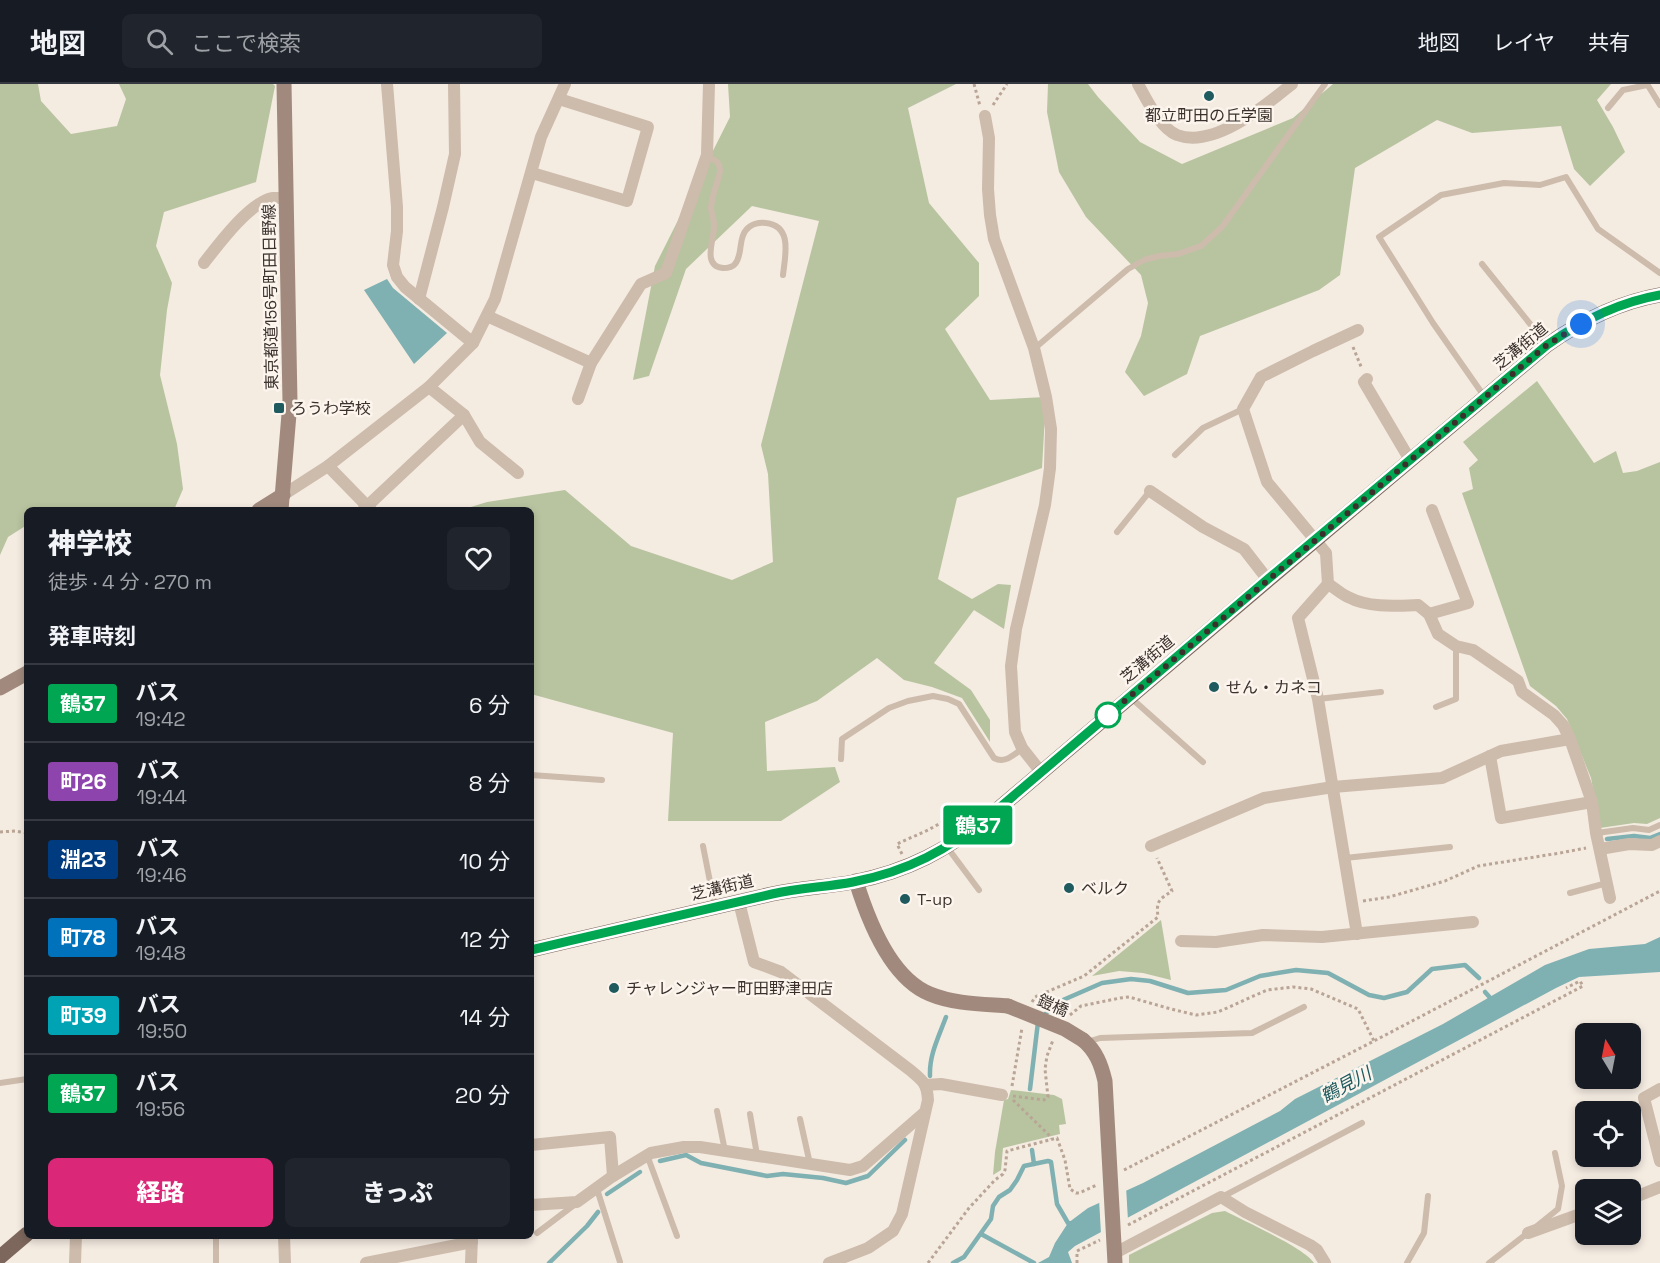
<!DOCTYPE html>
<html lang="ja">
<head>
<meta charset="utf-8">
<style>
	:root { --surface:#171b24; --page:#20242c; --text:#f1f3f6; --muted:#9ea1a6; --line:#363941; --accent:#db2777 }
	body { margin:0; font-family:"Space Grotesk","Noto Sans JP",sans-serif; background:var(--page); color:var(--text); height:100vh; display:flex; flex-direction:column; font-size:22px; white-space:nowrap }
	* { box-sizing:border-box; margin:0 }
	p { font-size:20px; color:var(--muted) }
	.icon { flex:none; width:33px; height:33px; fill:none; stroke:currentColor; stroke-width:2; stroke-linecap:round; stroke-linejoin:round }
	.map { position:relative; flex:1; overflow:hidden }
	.details { position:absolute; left:24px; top:423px; width:510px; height:732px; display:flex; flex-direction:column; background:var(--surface); border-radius:9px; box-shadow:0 3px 9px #0003 }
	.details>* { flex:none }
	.badge { padding:0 12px; border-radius:4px; font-size:21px; line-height:39px }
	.needle { width:39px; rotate:350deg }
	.controls { position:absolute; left:1575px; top:939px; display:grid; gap:12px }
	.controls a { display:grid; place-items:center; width:66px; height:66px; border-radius:9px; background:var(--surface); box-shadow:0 3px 9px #0003; font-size:30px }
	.you { position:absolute; width:30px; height:30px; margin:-15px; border:4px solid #fff; border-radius:50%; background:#1a73e8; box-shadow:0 0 0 9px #1a73e833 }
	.map>.badge { position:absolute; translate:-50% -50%; box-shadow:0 0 0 3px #fff }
	h2 { padding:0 24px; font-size:22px; line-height:54px }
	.round { display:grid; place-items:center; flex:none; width:63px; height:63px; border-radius:9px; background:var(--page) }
	.headline { display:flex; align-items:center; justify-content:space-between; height:102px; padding:0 24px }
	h1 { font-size:28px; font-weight:800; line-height:45px }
	.button { display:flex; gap:12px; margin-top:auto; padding:12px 24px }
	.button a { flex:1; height:69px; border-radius:9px; background:var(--accent); color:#fff; font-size:24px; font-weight:800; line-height:69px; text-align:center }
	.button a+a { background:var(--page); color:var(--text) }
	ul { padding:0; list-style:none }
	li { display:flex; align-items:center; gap:18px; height:78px; padding:0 24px; border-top:2px solid var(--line) }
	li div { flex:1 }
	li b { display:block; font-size:22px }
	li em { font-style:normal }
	li .badge { min-width:66px; font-weight:700; text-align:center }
	header { display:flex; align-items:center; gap:36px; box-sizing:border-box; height:84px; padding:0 30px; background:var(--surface); border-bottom:2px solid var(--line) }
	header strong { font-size:28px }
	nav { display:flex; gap:33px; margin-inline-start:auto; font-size:21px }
	.search { width:420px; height:54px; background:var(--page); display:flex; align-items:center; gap:15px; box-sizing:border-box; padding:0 21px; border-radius:9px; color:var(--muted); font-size:22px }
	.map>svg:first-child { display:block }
</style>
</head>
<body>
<header>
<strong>地図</strong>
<div class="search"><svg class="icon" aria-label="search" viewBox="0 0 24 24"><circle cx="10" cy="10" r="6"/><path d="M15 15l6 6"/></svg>ここで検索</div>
<nav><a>地図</a><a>レイヤ</a><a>共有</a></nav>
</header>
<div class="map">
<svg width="1660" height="1179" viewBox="0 0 1660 1179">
	<rect width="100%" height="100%" fill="#f4ebe1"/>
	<g fill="#b8c4a0">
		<path d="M0,0H38L41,17L71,50L117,42L126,15L119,0H273L275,2L256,98L164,128L156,162L172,199L167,226L160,291L177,360L183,405L174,426H27V441L8,453L0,471Z"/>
		<path d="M728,0H956L908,24L929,119L979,179V212L945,245L990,316L1046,313L1042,384L957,414L938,495L972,515L998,500L1011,501L1004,545L974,526L934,579L971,606L990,636V658L962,614L932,603L904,596L877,574L817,617L765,638L767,687L835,683L840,698L781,737H668L673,649L531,610V426H461L487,418L565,406L631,462L732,496L773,478L768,390L761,361L819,137L752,122L686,185L649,292L633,296L655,182L730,33Z"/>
		<path d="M1048,0H1088L1098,13L1140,58L1182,80L1293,34L1333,0H1611L1597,16L1613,43L1625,68L1590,102L1574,85L1561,42L1472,49L1437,36L1355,84L1340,191L1319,206L1200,252L1187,290L1144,312L1125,288L1141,252L1148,219L1141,191L1086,133L1059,88L1047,28Z"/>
		<path d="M1537,297L1594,379L1616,367L1623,389L1637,387L1660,378V734L1647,740L1634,739L1600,744L1591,694L1567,635L1556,622L1530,602L1462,409L1473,405L1469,384L1478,376L1463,358Z"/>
		<path d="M1161,836L1171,896L1143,889L1119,887L1092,892Z"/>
		<path d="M1011,1006L1054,1011L1062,1015L1066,1040L1059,1041L1060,1050L1003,1064L1001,1086L993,1091L995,1068L1004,1016L1008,1015Z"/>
		<path d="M1225,1127C1244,1137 1305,1164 1314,1179H1129V1171L1212,1129Z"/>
	</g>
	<g fill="#7fb0b2">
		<path d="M387,195L393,204L447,249L414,280L364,206Z"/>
		<path d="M1660,853V888L1579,893L1556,904L1075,1162L1068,1168L1072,1179H1038L1049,1173L1055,1159L1068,1139L1088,1124L1143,1099L1280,1027L1295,1015L1443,940L1545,881L1589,865L1645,860Z"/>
	</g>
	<path fill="#f4ebe1" d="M1126,1103L1128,1136L1101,1150L1099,1115Z"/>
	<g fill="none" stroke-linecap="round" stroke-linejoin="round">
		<g stroke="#7fb0b2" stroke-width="4.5">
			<path d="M1607,755L1634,752L1650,754L1660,750"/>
			<path d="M1485,908L1493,917"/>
			<path d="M930,992C929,971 939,952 946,933"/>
			<path d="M1030,1005L1038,938L1051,924L1063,916L1102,899L1131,895L1150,897L1188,909L1226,906L1260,892L1296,886L1328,889L1369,911L1384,914L1407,908L1432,885L1465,881L1479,894"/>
			<path d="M1032,1066L1034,1080"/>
			<path d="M660,1077L686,1071L701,1079L767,1092L783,1090L823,1094L846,1099L868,1092L905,1056"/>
			<path d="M607,1110L640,1088"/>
			<path d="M981,1150L1034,1179"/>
			<path d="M549,1179L587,1142L598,1128"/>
			<path d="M953,1179L964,1173L991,1135L993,1122L999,1113L1010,1106L1017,1096L1024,1082L1048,1077L1051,1078L1057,1120L1068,1139L1074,1140"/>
		</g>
		<g stroke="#b9a596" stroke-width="3" stroke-dasharray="3 3" stroke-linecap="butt">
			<path d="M974,0L980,22"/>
			<path d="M993,21L1007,0"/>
			<path d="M1353,263L1362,285"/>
			<path d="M0,748L15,747L27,749"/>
			<path d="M902,770L897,760L928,746L961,728"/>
			<path d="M1363,817L1389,813L1445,797L1478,782L1560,769L1586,764"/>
			<path d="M1032,918L1035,913L1084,892L1158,833C1156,816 1159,816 1172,807L1157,774"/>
			<path d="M1070,931L1081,922L1120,914L1129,913L1171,925L1196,931L1218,928L1267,906L1293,903L1311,905L1358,925L1374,957"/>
			<path d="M1012,1002L1022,944"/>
			<path d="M1013,1012L1044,1016L1048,1013L1045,985L1047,972L1053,956"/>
			<path d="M1013,1016L1050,1052L1051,1055"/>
			<path d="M1124,1086L1374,957L1660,807"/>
			<path d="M1128,1141L1583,902L1580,897L1566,904"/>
			<path d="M928,1179L969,1124L995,1096L1003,1090L1005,1086L1007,1067L1057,1054L1065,1076L1070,1105L1076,1109H1079L1097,1101"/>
			<path d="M1077,1179V1167L1100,1156"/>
		</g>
		<g stroke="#cdbbac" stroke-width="6">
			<path d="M1647,0L1660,21"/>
			<path d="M1608,24L1623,6L1647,1"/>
			<path d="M707,72C715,76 720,78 720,87C718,98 712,111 711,123C711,129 714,135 714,141C715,154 701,182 723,184C727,184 732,184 735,180C743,171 738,155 746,146C751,140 759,138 766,139C793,142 785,172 783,191"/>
			<path d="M1482,180L1547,261"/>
			<path d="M1035,264L1128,185L1144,176L1159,172L1178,170L1201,162L1222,143L1325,0"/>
			<path d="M1484,312L1433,239L1379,153L1441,111L1504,99L1540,101L1566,93L1598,145L1660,189"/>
			<path d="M1175,371L1203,344L1243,325"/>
			<path d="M1117,448L1150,407"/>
			<path d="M1130,613L1203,678"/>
			<path d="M1318,615L1381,608"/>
			<path d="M1436,623L1456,615V562"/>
			<path d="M841,675L842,655L889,624L908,617L933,612L948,615L959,620L994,674C1005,680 1013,671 1022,665"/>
			<path d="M531,691L602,696"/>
			<path d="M1597,749L1633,744L1649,746L1660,741"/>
			<path d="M703,762L715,823"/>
			<path d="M947,763L979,806"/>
			<path d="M1345,774L1450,763"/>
			<path d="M1570,809L1607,799"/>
			<path d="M1087,958L1100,954L1252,949L1304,923"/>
			<path d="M0,999L27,995"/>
			<path d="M717,1027L725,1067"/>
			<path d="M750,1030L757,1071"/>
			<path d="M800,1035L810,1080"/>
			<path d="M647,1071L677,1152"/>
			<path d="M597,1105L620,1178"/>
			<path d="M1222,1113L1362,1039"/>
			<path d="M1537,1142L1558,1125L1562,1102L1555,1069"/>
			<path d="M537,1149L574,1121"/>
			<path d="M216,1152V1179"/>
			<path d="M1407,1179L1424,1149L1428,1112"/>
			<path d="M1489,1179L1529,1148"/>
		</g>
		<g stroke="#cdbbac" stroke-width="12">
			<path d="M387,0L397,123V147L393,181L397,193L405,203L473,259"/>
			<path d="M1138,0C1147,16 1160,44 1177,51C1214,65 1266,21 1292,0"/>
			<path d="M985,32L989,54L988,105L990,131L994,155L1034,264L1046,313L1051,345L1050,384L1045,421L1016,545L1011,582L1015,648L1022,664L1041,688"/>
			<path d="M532,89L627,117L648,43L559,15"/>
			<path d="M204,179C218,161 249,119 272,114C276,114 282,114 286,114"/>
			<path d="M419,215L443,123L455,70L454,0"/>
			<path d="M487,232L591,279"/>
			<path d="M1358,246L1313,267L1261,293L1243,325L1267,398L1326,469L1328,500C1335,504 1341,510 1348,513C1369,524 1395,522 1418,521L1429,530L1438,550L1456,562L1473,566L1518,597L1522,608L1554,631L1563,641L1570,655L1592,718L1596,749L1610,814"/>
			<path d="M1367,295L1364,298L1410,376"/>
			<path d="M429,303L464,331L480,358L518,389"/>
			<path d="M578,315L591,279L641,200L666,189L707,71L709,0"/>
			<path d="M328,382L371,426"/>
			<path d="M1150,407L1203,443L1244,465L1268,496"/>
			<path d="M283,411L328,382L429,303L473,259L495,215L541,53L565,0"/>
			<path d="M363,426L464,331"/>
			<path d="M1328,500L1298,534L1318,615L1357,850"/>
			<path d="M1429,530L1468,519L1432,426"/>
			<path d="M1490,672L1501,734L1592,718"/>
			<path d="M1151,762L1264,714L1333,703L1442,694L1501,667L1570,655"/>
			<path d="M1600,765L1629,760L1652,761L1660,757"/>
			<path d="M739,818L754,878L781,888L910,986C923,997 927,999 928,1016L902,1130L893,1147L868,1164L829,1179"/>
			<path d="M1181,857L1216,858L1263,851L1322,853L1473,838"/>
			<path d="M925,1001L941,1000L1002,1011"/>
			<path d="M1660,1005L1644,1014L1660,1077"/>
			<path d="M531,1061L610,1053L613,1092"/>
			<path d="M1630,1115L1660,1103"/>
			<path d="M531,1121L577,1118L613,1092L651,1069L684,1063H700L850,1086L863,1082L924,1029"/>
			<path d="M1528,1149L1586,1128"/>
			<path d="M284,1152L285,1179"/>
			<path d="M1115,1169L1221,1113L1245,1128L1310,1161L1317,1166L1325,1179"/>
			<path d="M75,1179L76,1152"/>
			<path d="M366,1179L472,1158"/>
			<path d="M471,1179L472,1153"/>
		</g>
		<g stroke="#a18a7d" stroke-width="15">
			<path d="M259,426L283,411"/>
			<path d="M281,426L290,318L284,0"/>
			<path d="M0,604L27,589"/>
			<path d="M856,797C868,836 890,894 930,910C954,920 982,920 1008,922"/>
			<path d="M1083,956C1096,967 1101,980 1105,997L1115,1179"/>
		</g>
		<g stroke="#7d675c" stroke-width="15">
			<path d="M531,866C611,847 691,829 772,810C799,804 826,803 853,798C909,787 947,766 991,731L1268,496L1547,261C1580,238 1620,218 1660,211"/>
			<path d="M0,1173L27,1150"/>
		</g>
		<path stroke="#a18a7d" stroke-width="15" d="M1008,922L1065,945L1083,956"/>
	</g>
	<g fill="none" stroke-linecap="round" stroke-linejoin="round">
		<g stroke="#fff" stroke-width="14">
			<path id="line" d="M531,866C611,847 691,829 772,810C799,804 826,803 853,798C909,787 947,766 991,731L1268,495L1547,261C1580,238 1620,218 1660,211"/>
		</g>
		<use href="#line" stroke="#00a651" stroke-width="9"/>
		<path stroke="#3b302b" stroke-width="6" stroke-dasharray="0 10.8" d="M1108,631L1547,261L1581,240"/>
	</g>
	<g fill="#1f5a5e" stroke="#fbf5ee" stroke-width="2">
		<circle cx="1209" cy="12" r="6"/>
		<rect x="273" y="318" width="12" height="12" rx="3"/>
		<circle cx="1214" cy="603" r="6"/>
		<circle cx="1069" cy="804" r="6"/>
		<circle cx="905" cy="815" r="6"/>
		<circle cx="614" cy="904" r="6"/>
	</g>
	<circle fill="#fff" stroke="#00a651" stroke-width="3" cx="1108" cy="631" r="12"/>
	<g text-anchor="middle" stroke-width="5" stroke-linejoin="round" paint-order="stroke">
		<g font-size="16" fill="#3b302b" stroke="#fbf5ee" text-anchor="start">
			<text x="1209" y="37" text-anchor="middle">都立町田の丘学園</text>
			<text x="291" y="330">ろうわ学校</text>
			<text x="1226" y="609">せん・カネコ</text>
			<text x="1081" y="810">ベルク</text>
			<text x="917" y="821">T-up</text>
			<text x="626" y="910">チャレンジャー町田野津田店</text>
		</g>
		<g font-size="16" fill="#3b302b" stroke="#fbf5ee">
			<text transform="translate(270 213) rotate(-91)" y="6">東京都道156号町田日野線</text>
			<text transform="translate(1520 262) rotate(-39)" y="6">芝溝街道</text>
			<text transform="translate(1147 575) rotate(-40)" y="6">芝溝街道</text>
			<text transform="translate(722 803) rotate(-13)" y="6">芝溝街道</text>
			<text transform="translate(1053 921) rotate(23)" y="6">鎧橋</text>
		</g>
		<g font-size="18" font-style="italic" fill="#1f5a5e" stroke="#fbf5ee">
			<text transform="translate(1346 1001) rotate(-28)" y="6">鶴見川</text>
		</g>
	</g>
</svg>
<div class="controls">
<a><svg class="needle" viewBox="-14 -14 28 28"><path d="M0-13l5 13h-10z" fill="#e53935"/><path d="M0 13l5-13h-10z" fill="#9ea1a6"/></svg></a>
<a><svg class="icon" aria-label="locate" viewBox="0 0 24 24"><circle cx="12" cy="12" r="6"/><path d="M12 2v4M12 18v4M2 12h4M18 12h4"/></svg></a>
<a><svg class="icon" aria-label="layers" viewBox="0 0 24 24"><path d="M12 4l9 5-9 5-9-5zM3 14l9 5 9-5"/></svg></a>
</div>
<div class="you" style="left:1581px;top:240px"></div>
<b class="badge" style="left:978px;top:741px;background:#00a651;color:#fff">鶴37</b>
<section class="details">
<div class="headline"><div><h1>神学校</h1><p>徒歩 · 4 分 · 270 m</p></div><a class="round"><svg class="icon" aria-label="heart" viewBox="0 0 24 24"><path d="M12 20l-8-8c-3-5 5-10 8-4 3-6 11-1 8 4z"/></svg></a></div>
<h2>発車時刻</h2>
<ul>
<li><span class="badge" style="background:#00a651;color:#fff">鶴37</span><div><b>バス</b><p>19:42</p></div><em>6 分</em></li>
<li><span class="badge" style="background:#8e44ad;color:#fff">町26</span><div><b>バス</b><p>19:44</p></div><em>8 分</em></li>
<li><span class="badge" style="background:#003b80;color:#fff">淵23</span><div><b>バス</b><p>19:46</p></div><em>10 分</em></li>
<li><span class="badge" style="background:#0072bc;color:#fff">町78</span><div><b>バス</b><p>19:48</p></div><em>12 分</em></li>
<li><span class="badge" style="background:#00a3b4;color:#fff">町39</span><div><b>バス</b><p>19:50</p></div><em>14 分</em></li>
<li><span class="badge" style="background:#00a651;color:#fff">鶴37</span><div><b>バス</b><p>19:56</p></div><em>20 分</em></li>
</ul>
<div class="button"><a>経路</a><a>きっぷ</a></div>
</section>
</div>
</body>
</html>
